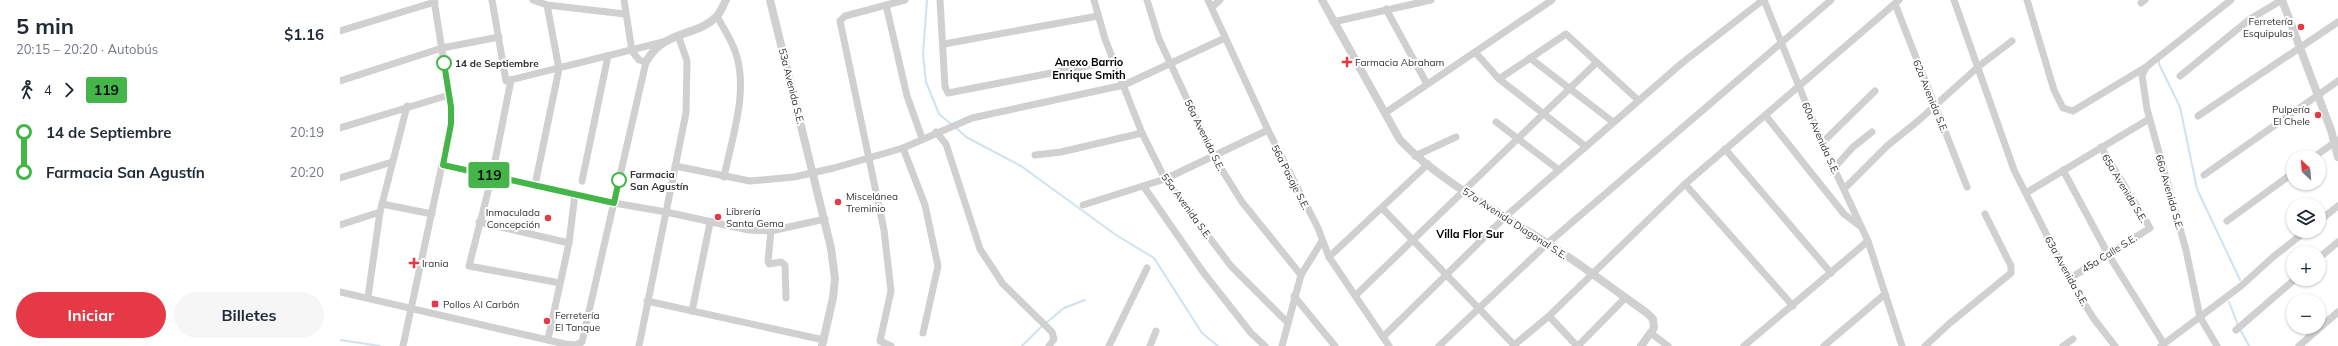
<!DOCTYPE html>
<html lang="es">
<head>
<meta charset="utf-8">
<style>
	:root { --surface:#fff; --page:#f6f6f7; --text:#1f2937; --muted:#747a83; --accent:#e63946 }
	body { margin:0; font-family:Mulish,sans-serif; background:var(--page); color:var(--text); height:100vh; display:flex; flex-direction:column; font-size:15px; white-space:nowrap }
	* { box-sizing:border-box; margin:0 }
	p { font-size:13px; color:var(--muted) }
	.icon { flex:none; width:22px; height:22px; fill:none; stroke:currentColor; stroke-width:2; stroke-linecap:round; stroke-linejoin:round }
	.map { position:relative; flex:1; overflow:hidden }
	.details { display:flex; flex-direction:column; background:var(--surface); width:340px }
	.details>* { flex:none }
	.badge { padding:0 8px; border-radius:3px; font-size:14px; line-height:26px }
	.needle { width:26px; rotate:334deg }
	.tools { position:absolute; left:1946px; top:150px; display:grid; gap:8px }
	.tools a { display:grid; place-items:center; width:40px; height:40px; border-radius:50%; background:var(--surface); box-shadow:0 1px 3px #0004; font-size:20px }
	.map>.badge { position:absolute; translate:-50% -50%; box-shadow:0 0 0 2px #fff }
	.legs { display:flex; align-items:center; gap:6px; height:44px; padding:0 16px; font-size:13px }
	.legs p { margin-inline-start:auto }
	.overview { display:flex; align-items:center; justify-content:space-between; height:68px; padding:0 16px }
	h1 { font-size:22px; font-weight:700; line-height:30px }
	.action { display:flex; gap:8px; margin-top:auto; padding:8px 16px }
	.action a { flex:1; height:46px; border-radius:24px; background:var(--accent); color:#fff; font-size:16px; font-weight:700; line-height:46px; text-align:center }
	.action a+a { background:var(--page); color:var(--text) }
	ul { padding:0 16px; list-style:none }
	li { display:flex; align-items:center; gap:14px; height:40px; font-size:15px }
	li i { display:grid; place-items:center; width:6px; height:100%; margin:0 5px; background:currentColor }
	li i::after { content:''; width:10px; height:10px; margin:-5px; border:3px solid; border-radius:50%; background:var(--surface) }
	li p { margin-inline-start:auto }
	li:first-child i { background:linear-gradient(#0000 50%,currentColor 0) }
	li:last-child i { background:linear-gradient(currentColor 50%,#0000 0) }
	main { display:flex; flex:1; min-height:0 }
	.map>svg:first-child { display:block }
</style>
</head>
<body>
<main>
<section class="details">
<div class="overview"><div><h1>5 min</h1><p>20:15 – 20:20 · Autobús</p></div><b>$1.16</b></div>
<div class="legs"><svg class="icon" aria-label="walk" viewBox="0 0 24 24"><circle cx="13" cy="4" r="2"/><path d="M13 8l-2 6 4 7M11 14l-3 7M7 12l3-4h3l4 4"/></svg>4<svg class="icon" aria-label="forward" viewBox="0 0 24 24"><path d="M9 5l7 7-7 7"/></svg><b class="badge" style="background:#45b549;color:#111">119</b></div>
<ul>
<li><i style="color:#45b549"></i><b>14 de Septiembre</b><p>20:19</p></li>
<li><i style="color:#45b549"></i><b>Farmacia San Agustín</b><p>20:20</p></li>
</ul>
<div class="action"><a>Iniciar</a><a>Billetes</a></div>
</section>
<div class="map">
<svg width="1998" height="346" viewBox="0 0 1998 346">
	<rect width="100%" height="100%" fill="#fff"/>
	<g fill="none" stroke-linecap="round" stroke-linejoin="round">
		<g stroke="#cfe2ee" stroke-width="2">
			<path d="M587,0L583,54L586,82L599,114L611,124"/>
			<path d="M1819,59V64L1840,107L1857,189L1900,280"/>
			<path d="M615,127L626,137L681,166L776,235L814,258L862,333L878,346"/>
			<path d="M1889,302L1898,325"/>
			<path d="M706,323L724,308L745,300"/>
			<path d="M1900,329L1909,346"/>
			<path d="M0,340L40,346"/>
			<path d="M682,346L702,326"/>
		</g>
		<g stroke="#d0d0d0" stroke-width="7">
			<path d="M152,0L166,81L323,42"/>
			<path d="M193,0L207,5L285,14"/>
			<path d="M600,0L605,87L608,93L773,61"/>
			<path d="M754,0L765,39L802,133L825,179L891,266L948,323"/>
			<path d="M807,0L819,39L874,157L902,202L961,275"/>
			<path d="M868,0L928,130L978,228L989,257L1049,346"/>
			<path d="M1424,0L1482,143L1528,241L1562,346"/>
			<path d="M1614,0L1674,170L1729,279L1754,319L1775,346"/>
			<path d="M1687,0L1714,90L1723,108L1733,111L1806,67L1891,0"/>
			<path d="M1801,3L1805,0"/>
			<path d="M1555,4L1627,187"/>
			<path d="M546,5L567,96L582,138"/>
			<path d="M872,7L880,0"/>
			<path d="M1046,9L1087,84"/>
			<path d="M377,16C382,26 389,36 393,46C411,86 392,137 384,177"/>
			<path d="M993,22L1091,0"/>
			<path d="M0,31L95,2"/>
			<path d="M604,44L758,16"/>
			<path d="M1135,52L1159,79L1245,146"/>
			<path d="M1190,58L1273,122"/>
			<path d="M1806,68L1802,75L1807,109L1846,250L1860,317L1877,346"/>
			<path d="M1840,76L1910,19L1942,0"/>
			<path d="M1159,79L1226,34L1298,100"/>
			<path d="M171,80L152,176L129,266L220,283"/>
			<path d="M0,81L102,48L159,37"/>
			<path d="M1045,113L1212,0"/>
			<path d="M1426,116L1504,214L1520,226"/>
			<path d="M1858,116L1998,22"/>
			<path d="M1156,122L1219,170"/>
			<path d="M0,128L109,95"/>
			<path d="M596,132L606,144L640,249L663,284L712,332L714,339L709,346"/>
			<path d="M1482,143L1535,91"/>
			<path d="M563,148L585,205L598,266L583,333"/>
			<path d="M1385,149L1491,273"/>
			<path d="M695,155L721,152L802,133"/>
			<path d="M1075,156L1116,137"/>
			<path d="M1974,157L1998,140"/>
			<path d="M103,165L274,203L326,212L409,230L431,231L485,219"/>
			<path d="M335,166L410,181L454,177L494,168L563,148L632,118L784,85L885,38"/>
			<path d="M1494,168L1513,147L1532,132"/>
			<path d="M1723,170L1768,254L1824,344"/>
			<path d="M1864,175L1998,81"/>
			<path d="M0,178L52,162"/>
			<path d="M242,181L268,56"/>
			<path d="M1345,184L1453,306"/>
			<path d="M195,185L219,69L207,5"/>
			<path d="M804,187L863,272L911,333L925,346"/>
			<path d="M1505,188L1547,146L1578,121L1639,66L1672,41"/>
			<path d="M1686,193L1809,119"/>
			<path d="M42,204L92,214"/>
			<path d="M743,205L825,179L928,130"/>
			<path d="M1042,208L1174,345"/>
			<path d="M1887,221L1953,173"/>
			<path d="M1979,221L1998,206"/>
			<path d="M139,222L229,243"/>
			<path d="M0,225L40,212"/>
			<path d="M431,231L428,261L429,264L441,262L445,265L446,298"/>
			<path d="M989,257L1088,164"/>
			<path d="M1979,258L1998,242"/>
			<path d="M1729,279L1810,228L1761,147"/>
			<path d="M0,292L225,344L235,345L242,342L306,62L299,60L292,51L284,0"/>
			<path d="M1016,295L1256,63"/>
			<path d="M954,296L995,346"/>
			<path d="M28,297L40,212L67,106"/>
			<path d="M307,301L484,340"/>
			<path d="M352,311L370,223"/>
			<path d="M1209,316L1237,346"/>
			<path d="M1896,330L1955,279"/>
			<path d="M1312,334L1328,346"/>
			<path d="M1043,337L1165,217L1342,63L1423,0"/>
			<path d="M208,339L229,243L235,194"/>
			<path d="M63,346L111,123V107L94,0"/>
			<path d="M299,346L346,113L347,61L338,35"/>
			<path d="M551,346L540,341L551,291L544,230L500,21L505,16L565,0"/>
			<path d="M769,346L807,268"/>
			<path d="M810,346L816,331"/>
			<path d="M942,346L961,275L982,241"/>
			<path d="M1099,346L1208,243L1491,0"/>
			<path d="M1173,346L1209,316L1345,184L1559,0"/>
			<path d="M1238,346L1285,298"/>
			<path d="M1404,346L1528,241"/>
			<path d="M1484,346L1545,294"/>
			<path d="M1585,346L1610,323L1671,273V266L1645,214"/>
			<path d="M1723,346L1733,339"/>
			<path d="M1821,346L1901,286L1933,257L1966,231"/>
			<path d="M1959,346L1998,312"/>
		</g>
		<g stroke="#d0d0d0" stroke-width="8">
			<path d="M430,0L491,248L495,279L493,298L482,346"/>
			<path d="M982,0L1060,140C1098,180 1160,213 1207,243C1241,264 1274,290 1307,313L1313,319L1314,328L1301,346"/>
			<path d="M1942,0L1991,130L1998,157"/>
			<path d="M306,62C324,29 358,37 377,16C381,12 383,5 386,0"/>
		</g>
	</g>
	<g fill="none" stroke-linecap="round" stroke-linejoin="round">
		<g stroke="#fff" stroke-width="9">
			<path id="line-1" d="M104,63L111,107V124L103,165L274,203L279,180"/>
		</g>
		<use href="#line-1" stroke="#45b549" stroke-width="6"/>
	</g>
	<g fill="#e63946" stroke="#fff" stroke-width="1.5">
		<circle cx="1961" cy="27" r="4"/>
		<path d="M1005 56h4v4h4v4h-4v4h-4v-4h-4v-4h4z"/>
		<circle cx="1978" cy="115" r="4"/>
		<circle cx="498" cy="202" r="4"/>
		<circle cx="378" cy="217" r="4"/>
		<circle cx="208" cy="218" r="4"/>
		<path d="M72 257h4v4h4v4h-4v4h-4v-4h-4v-4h4z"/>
		<rect x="91" y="300" width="8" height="8" rx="2"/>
		<circle cx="207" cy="321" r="4"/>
	</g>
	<g fill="#fff" stroke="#45b549" stroke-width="2">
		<circle cx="104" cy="63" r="7"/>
		<circle cx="279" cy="180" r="7"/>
	</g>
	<g text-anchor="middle" stroke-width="4" stroke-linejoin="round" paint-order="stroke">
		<g font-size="10" fill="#333" stroke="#fff" text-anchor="start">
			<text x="1953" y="25" text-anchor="end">Ferretería<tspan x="1953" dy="12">Esquipulas</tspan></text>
			<text x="1015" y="66">Farmacia Abraham</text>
			<text x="1970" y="113" text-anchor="end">Pulpería<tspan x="1970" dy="12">El Chele</tspan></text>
			<text x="506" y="200">Miscelánea<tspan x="506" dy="12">Treminio</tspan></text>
			<text x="386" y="215">Librería<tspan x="386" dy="12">Santa Gema</tspan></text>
			<text x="200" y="216" text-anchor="end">Inmaculada<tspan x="200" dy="12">Concepción</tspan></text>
			<text x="82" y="267">Irania</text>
			<text x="103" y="308">Pollos Al Carbón</text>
			<text x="215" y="319">Ferretería<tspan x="215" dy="12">El Tanque</tspan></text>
		</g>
		<g font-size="10" font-weight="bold" fill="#333" stroke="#fff" text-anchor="start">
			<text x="115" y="67">14 de Septiembre</text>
			<text x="290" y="178">Farmacia<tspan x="290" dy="12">San Agustín</tspan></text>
		</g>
		<g font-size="10" fill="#333" stroke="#fff">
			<text transform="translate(452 86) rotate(76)" y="4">53a Avenida S.E.</text>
			<text transform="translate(1591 96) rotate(68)" y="4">62a Avenida S.E.</text>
			<text transform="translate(865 135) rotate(64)" y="4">56a Avenida S.E.</text>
			<text transform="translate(1481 138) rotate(66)" y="4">60a Avenida S.E.</text>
			<text transform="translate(951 177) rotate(63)" y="4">56a Pasaje S.E.</text>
			<text transform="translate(1785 188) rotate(59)" y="4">65a Avenida S.E.</text>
			<text transform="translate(1830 192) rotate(74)" y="4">66a Avenida S.E.</text>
			<text transform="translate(847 206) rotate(54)" y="4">55a Avenida S.E.</text>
			<text transform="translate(1175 223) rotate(33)" y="4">57a Avenida Diagonal S.E.</text>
			<text transform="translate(1769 253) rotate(-32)" y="4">45a Calle S.E.</text>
			<text transform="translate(1727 271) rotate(61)" y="4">63a Avenida S.E.</text>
		</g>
		<g font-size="11" font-weight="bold" fill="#000" stroke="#fff">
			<text x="749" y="66">Anexo Barrio<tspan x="749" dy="13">Enrique Smith</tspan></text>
			<text x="1130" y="238">Villa Flor Sur</text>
		</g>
	</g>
</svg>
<div class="tools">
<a><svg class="needle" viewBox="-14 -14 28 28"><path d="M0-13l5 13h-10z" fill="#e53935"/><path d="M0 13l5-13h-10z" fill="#747a83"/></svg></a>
<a><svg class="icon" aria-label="layers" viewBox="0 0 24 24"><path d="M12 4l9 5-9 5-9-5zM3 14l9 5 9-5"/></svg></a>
<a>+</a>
<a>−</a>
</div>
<b class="badge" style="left:149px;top:175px;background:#45b549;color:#111">119</b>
</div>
</main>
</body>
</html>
